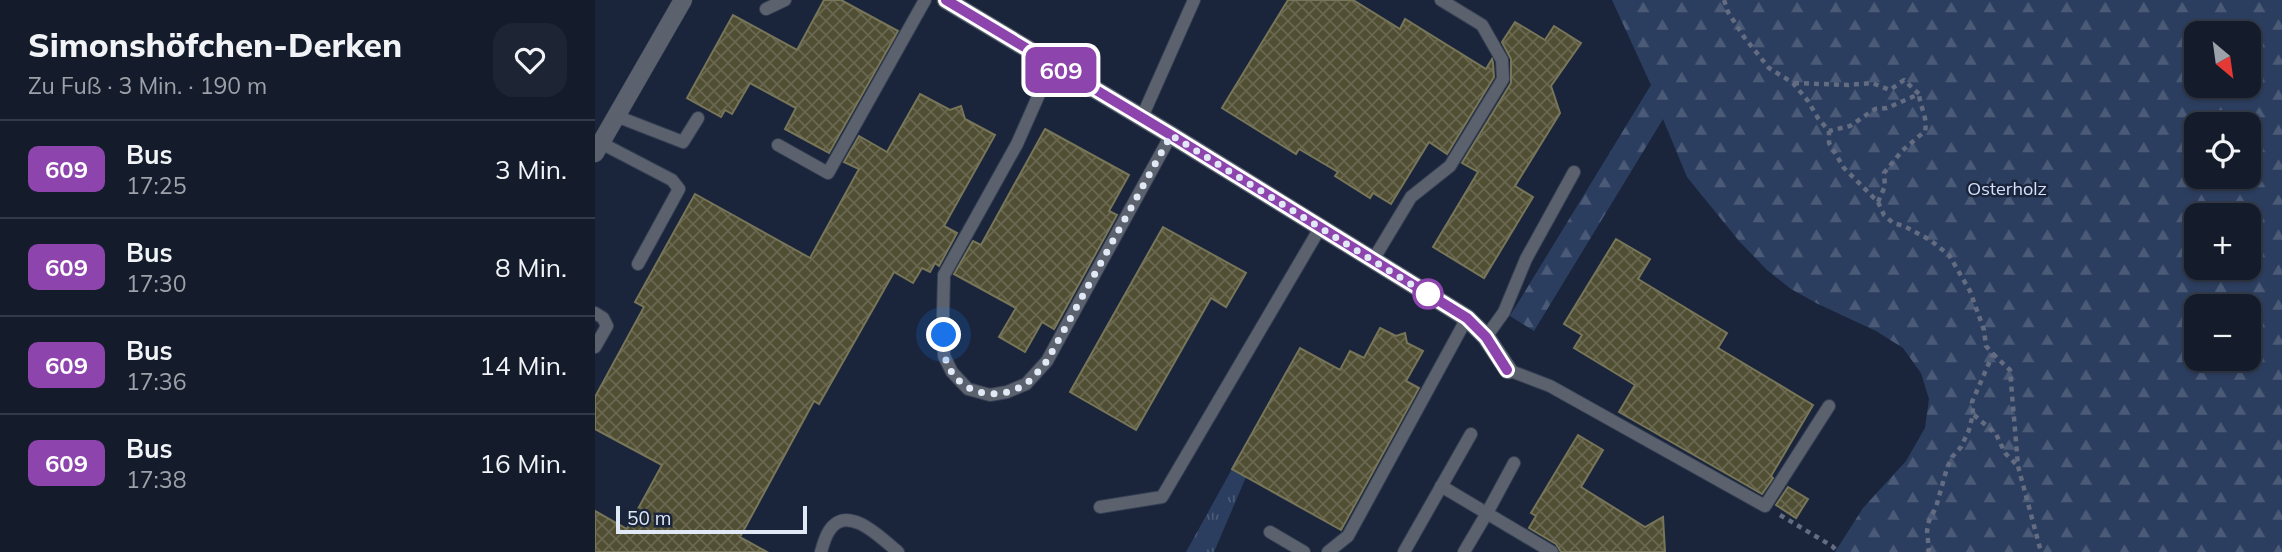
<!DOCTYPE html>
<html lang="de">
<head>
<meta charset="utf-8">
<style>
	:root { --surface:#141c2c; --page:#1d2534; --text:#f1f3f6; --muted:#9da1a9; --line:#333a48 }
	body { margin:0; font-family:Mulish,sans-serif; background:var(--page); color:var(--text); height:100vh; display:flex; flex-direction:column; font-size:26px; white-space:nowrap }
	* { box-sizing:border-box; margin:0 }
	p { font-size:23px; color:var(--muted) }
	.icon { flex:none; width:38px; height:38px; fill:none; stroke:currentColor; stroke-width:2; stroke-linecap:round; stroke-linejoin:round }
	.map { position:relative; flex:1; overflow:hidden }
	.drawer { display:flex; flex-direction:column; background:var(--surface); width:595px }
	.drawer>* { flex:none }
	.badge { padding:0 14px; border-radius:10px; font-size:24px; line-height:46px }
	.needle { width:46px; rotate:151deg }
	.tools { position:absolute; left:1589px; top:21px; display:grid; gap:14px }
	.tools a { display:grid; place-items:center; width:77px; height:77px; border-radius:14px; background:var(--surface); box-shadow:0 2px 5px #0004,0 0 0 2px var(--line); font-size:35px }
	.scale { position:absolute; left:21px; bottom:18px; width:191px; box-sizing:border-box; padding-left:7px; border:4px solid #e1e9f7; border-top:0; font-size:19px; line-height:24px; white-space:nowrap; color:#e1e9f7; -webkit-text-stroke:5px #1a253b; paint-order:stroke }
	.you { position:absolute; width:35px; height:35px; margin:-18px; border:5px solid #fff; border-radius:50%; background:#1a73e8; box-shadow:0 0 0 10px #1a73e833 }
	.map>.badge { position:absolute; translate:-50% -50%; box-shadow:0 0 0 4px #fff }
	.round { display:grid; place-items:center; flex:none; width:74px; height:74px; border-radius:21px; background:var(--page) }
	.head { display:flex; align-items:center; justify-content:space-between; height:119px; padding:0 28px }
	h1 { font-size:33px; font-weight:800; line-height:52px }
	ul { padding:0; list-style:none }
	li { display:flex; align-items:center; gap:21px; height:98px; padding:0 28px; border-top:2px solid var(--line) }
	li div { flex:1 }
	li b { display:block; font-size:26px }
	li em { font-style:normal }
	li .badge { min-width:77px; font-weight:700; text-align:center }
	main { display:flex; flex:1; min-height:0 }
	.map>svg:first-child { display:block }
</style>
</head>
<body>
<main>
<section class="drawer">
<div class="head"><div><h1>Simonshöfchen-Derken</h1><p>Zu Fuß · 3 Min. · 190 m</p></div><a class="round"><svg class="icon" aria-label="heart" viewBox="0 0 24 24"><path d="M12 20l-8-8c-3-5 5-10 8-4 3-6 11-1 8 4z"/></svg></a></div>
<ul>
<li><span class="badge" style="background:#8e44ad;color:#fff">609</span><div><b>Bus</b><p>17:25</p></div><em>3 Min.</em></li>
<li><span class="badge" style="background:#8e44ad;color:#fff">609</span><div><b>Bus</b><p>17:30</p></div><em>8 Min.</em></li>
<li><span class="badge" style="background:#8e44ad;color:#fff">609</span><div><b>Bus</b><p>17:36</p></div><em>14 Min.</em></li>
<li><span class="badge" style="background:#8e44ad;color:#fff">609</span><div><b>Bus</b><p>17:38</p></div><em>16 Min.</em></li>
</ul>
</section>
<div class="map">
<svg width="1687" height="552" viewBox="0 0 1687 552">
	<defs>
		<pattern id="grass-tufts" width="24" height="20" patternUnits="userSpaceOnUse" patternTransform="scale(1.75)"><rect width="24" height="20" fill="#2c3e5f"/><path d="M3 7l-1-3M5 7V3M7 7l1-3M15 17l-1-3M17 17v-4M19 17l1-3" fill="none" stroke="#4a5a77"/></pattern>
		<pattern id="forest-firs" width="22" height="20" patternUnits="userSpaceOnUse" patternTransform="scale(1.75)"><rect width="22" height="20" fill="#2c3e5f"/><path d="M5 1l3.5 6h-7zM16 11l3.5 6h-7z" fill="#4a5a77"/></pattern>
		<pattern id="building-cross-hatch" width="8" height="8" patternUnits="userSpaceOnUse" patternTransform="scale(1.75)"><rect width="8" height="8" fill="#514f33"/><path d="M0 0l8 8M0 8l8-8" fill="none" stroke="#6a6851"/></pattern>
	</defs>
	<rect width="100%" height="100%" fill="#1a253b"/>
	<path fill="url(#grass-tufts)" d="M637,469L651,477L619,552H591Z"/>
	<path fill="url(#forest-firs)" fill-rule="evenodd" d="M1017,0H1687V552H1240L1268,508L1311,461L1330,428L1334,399L1326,373L1308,348L1281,331L1223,304L1196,289L1172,270L1144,241L1092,177L1068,119L939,331L915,316L1056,85ZM1601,33H1654V86H1601ZM1601,124H1654V177H1601ZM1601,215H1654V268H1601ZM1601,306H1654V359H1601Z"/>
	<g fill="url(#building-cross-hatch)" stroke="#787659" stroke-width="2">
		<path d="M229,0H246L303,31L234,153L190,129L201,108L155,83L137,114L130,110L126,117L92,98L138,15L202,50Z"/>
		<path d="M693,0H758L805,29L810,19L891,69L897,59L898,63L899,77L852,154L834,142L796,204L778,193L775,198L740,176L743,172L704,149L701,154L627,108Z"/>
		<path d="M920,22L950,40L959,26L986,43L956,86L965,113L920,186L938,197L889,278L838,247L883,172L867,163L916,83V59L907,42Z"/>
		<path d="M325,94L355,110L366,106L370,119L400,135L349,226L362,233L344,266L340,263L335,272L327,268L318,283L299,272L224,404L219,401L145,537L172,552H0V511L32,529L67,465L0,429V397L49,307L40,302L100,194L215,258L264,169L249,162L264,136L292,152Z"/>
		<path d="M450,129L534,175L514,211L522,215L459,329L447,322L430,352L404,337L421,308L359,274L378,241L386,245Z"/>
		<path d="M568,227L651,273L631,307L616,298L541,430L475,392Z"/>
		<path d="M1021,239L1055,259L1043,279L1132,333L1123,348L1218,405L1176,476L1178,478L1167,494L1024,412L1040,385L979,348L987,335L969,324Z"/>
		<path d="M785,328L801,336L810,333L812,343L828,351L811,381L824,388L746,530L637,469L705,348L745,370L755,351L769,358Z"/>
		<path d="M983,435L1008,450L986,487L1050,527L1068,517L1070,552H966L961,544L934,528L941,516L936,513Z"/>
		<path d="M1193,487L1213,499L1201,518L1181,505Z"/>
	</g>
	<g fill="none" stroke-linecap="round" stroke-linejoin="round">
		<g stroke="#364055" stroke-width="14">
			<g id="service">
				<path d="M171,9L190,0"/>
				<path d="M457,65L422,144L349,275L348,315L349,356L357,372L373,389L395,395L412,392L431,384L452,361L576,135"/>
				<path d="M21,116L88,142L103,118"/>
				<path d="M547,117L599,0"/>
				<path d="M6,143L77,180L84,189L43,264"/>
				<path d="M183,145L233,173L330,0"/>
				<path d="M778,260L816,197L855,166L908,79L907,60L887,25L846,0"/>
				<path d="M0,313L8,318L12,326L0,347"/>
				<path d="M891,337L909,312L931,259L979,172"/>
				<path d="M913,370L955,386L1170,506L1234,406"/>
				<path d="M846,486L957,552"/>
				<path d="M505,507L567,497L725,228"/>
				<path d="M675,532L709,552"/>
				<path d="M226,552C228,545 230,537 234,531C252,502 287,539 303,552"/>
				<path d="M733,552L753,536L872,318"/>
				<path d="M809,552L876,434"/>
				<path d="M869,552L892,513L919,463"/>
			</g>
		</g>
		<g stroke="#364055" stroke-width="19">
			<g id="minor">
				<path d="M351,0L576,135L872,318L891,337L913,370"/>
				<path d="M0,153L88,0"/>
			</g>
		</g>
		<g stroke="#636c80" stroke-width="4.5" stroke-dasharray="5 5" stroke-linecap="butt">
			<path d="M1129,0L1133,12L1149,37L1174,68L1198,83L1213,101L1223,118L1234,131V143L1249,168L1283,202L1289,215L1298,223L1309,226L1335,240L1354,255L1375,291L1389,330L1391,346L1398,354L1377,402L1378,414L1374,430L1366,447L1357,457L1352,468L1341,507L1334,521L1332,531L1334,550L1332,552"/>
			<path d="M1199,83L1253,85L1277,83L1295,90L1309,80L1324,94L1292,108L1280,109L1255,126L1234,131"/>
			<path d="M1283,202L1290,186L1289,173L1307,151L1330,131C1333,118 1325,107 1324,94"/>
			<path d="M1398,354L1415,370L1423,466L1446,552"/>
			<path d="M1379,415L1401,434L1410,453L1422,465"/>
			<path d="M1185,515L1237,546L1243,552"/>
		</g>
		<use href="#service" stroke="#5c626d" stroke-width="12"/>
		<use href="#minor" stroke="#5c626d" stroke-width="18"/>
	</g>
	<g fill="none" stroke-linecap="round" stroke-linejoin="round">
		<g stroke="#fff" stroke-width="16">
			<path id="line" d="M351,0L576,135L872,318L891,337L912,370"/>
		</g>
		<use href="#line" stroke="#8e44ad" stroke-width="10"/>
		<path stroke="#e1e9f7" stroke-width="7" stroke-dasharray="0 12.6" d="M349,335C349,342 348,350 350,357C360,393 399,403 429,385C438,379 445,369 452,361L576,135L835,296L833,294"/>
	</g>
	<circle fill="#fff" stroke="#8e44ad" stroke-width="3.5" cx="833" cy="294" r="14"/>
	<g text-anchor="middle" stroke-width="5" stroke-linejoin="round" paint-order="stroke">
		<g font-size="18" fill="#d3e1fa" stroke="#1a253b">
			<text x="1412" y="195">Osterholz</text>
		</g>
	</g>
</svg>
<div class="tools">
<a><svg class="needle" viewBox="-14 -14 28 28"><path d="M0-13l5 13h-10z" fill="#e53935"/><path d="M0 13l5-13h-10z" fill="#9da1a9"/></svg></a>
<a><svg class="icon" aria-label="locate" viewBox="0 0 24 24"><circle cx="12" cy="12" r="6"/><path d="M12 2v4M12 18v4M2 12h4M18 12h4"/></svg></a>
<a>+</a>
<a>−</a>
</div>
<div class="scale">50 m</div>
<div class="you" style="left:349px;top:335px"></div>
<b class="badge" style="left:466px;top:70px;background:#8e44ad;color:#fff">609</b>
</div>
</main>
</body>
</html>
